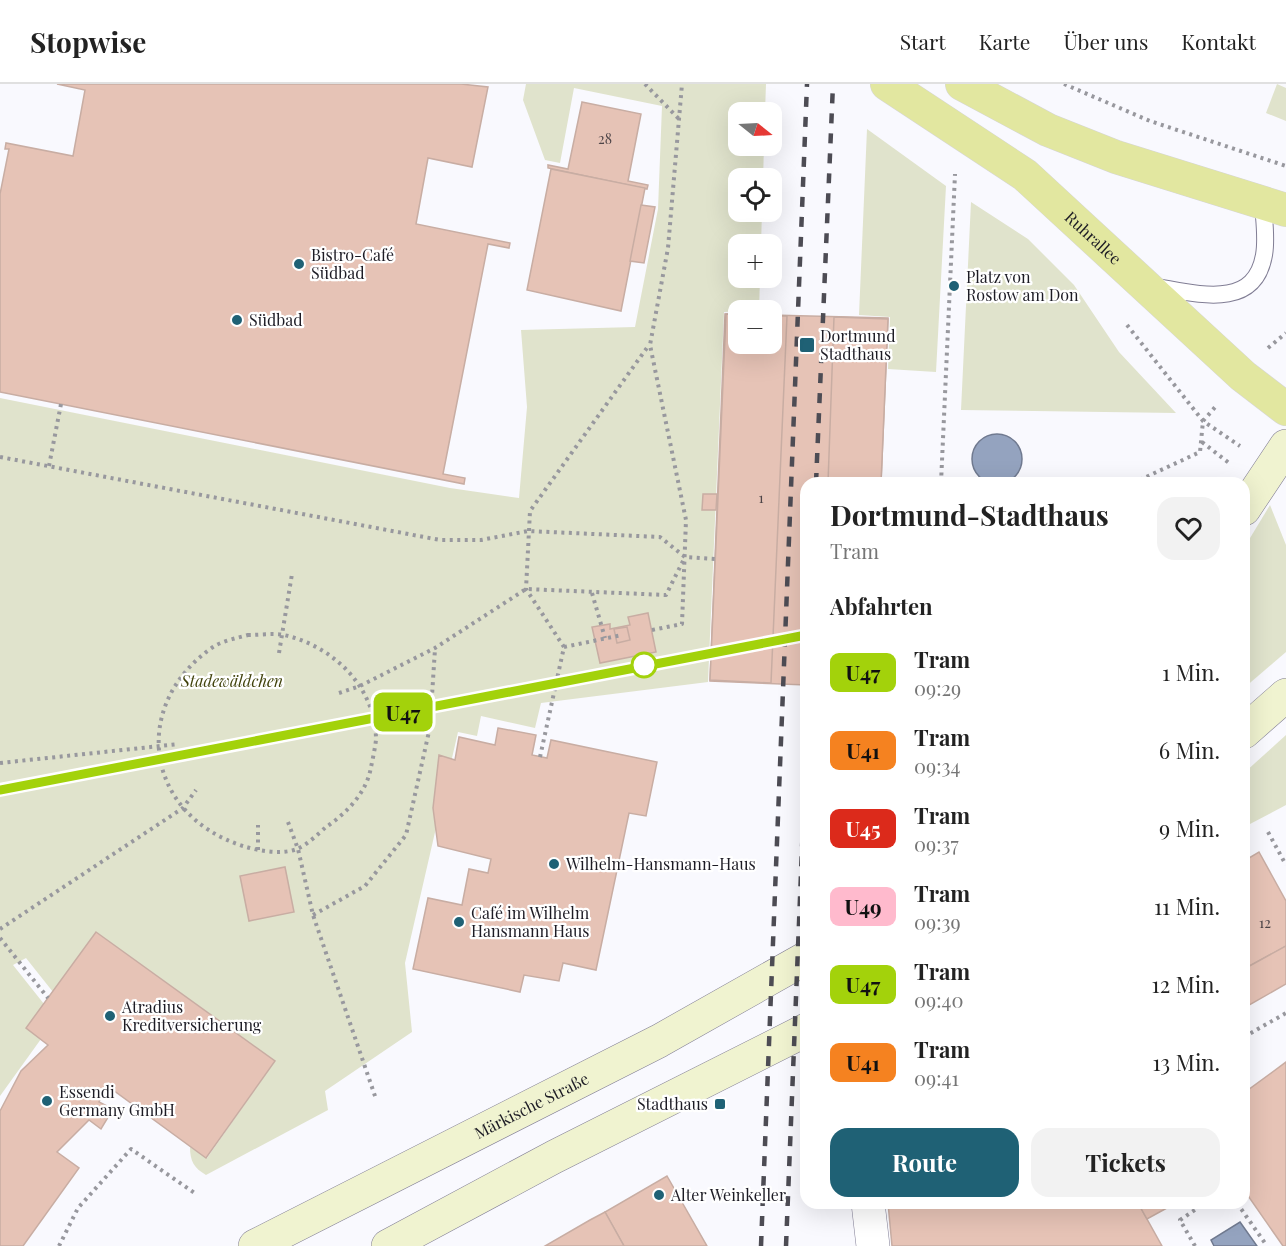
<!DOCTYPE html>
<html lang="de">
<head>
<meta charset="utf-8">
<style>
	:root { --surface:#fff; --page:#f2f2f2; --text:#222; --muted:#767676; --line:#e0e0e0; --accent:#1f6175 }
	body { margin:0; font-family:"Playfair Display",serif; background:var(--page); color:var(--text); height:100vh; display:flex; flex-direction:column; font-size:22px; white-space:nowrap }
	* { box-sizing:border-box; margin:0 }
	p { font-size:20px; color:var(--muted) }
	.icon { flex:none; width:33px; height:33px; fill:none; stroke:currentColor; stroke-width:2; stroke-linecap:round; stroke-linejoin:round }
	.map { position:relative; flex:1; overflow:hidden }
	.side { position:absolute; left:800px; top:393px; width:450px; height:732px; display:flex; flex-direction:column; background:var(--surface); border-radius:18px; box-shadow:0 6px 24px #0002 }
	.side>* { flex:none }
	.badge { padding:0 12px; border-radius:9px; font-size:21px; line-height:39px }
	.needle { width:39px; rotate:108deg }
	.controls { position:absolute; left:728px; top:18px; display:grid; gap:12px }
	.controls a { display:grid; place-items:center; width:54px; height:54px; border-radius:12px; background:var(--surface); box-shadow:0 6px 24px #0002; font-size:30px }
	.map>.badge { position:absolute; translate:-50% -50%; box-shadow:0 0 0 3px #fff }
	h2 { padding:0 30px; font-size:22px; line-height:54px }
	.round { display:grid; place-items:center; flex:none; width:63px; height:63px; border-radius:18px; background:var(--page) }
	.head { display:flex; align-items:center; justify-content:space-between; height:102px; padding:0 30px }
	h1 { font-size:28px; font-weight:700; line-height:45px }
	.primary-button { display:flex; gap:12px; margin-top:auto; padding:12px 30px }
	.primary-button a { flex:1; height:69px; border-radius:18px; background:var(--accent); color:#fff; font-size:24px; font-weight:700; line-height:69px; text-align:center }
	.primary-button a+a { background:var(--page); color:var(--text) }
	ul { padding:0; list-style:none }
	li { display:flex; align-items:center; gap:18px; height:78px; padding:0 30px }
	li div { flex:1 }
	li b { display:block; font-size:22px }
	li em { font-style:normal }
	li .badge { min-width:66px; font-weight:700; text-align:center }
	header { display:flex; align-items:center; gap:36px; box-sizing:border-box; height:84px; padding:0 30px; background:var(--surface); border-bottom:2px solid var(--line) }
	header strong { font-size:28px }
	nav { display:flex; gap:33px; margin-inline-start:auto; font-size:21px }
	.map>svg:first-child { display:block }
</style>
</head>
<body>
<header>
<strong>Stopwise</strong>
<nav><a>Start</a><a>Karte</a><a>Über uns</a><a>Kontakt</a></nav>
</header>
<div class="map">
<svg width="1286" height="1162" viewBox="0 0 1286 1162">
	<rect width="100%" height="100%" fill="#f9f9fe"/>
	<g fill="#e0e3cc">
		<path d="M526,0H766L765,28H738V62H764L763,94H738V128H762L761,160H738V194H760L759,226L724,228L708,598L541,619L535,644L481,632L477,652L458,648L405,879L412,948L325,1007L328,1026L206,1091C194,1084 190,1077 190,1063L207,1074L275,977L96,848L53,908L26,874L13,881L44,920L41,955L0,1012V314L450,404L519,414L527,323L521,246L635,243L658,125L662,22L574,4L560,79L545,76L523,16Z"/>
		<path d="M1277,0L1286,4V37L1266,29Z"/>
		<path d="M867,45L946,102L936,288L888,285L890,233L859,231Z"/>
		<path d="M971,118L1028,155L1074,201L1119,268L1176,329L961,326Z"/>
		<path d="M1270,421L1286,461V568L1244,604V464Z"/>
		<path d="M1286,651V721L1250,740H1244V689Z"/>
	</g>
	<g fill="#94a3bf" stroke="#707a90" stroke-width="1.5">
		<circle cx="997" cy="375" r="25"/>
		<path d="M1240,1138L1257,1162H1214L1211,1156Z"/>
	</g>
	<g fill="#e6c3b6" stroke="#c8ada3" stroke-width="1.5">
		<path d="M57,0H461L488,3L472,83L428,74L416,140L510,159L509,164L488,160L443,390L465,394L464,400L0,308V110L9,65H5L6,59L73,72L85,6Z"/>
		<path d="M582,18L641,30L628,97L648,101L647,105L548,84V81L568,85Z"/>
		<path d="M551,85L645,104L621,227L527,206Z"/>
		<path d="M641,121L655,123L644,179L630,177Z"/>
		<path d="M725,230H738V260H771V231L888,234L881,399H806V601L710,597Z"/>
		<path d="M726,230L738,231V260H771V232H787L771,599L710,596Z"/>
		<path d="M834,233L888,235L881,399H828Z"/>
		<path d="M703,410H717L716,426H702Z"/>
		<path d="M648,529L656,568L600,579L592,543L610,540V545L630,541L628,533Z"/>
		<path d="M627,543L630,556L617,559L614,545Z"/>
		<path d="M498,644L536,651L532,671L547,674L551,656L657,678L646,732L629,729L596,886L563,879L559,897L524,891L520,908L413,885L428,814L462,821L469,785L488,789L491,775L438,762L433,724L439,671L455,676L459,653L495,661Z"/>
		<path d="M1259,768L1286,817V862L1244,885V777Z"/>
		<path d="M285,783L294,828L249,837L240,792Z"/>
		<path d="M96,848L275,977L206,1074L106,1001L99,1018L113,1025L101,1045L89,1036L57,1068L79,1084L23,1162H0V1027L21,987L48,961L26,944Z"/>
		<path d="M1286,862V900L1244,924V885Z"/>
		<path d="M1286,978V1162H1283L1244,1106V1009Z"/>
		<path d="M667,1092L707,1162H624L605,1128Z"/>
		<path d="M888,1119H1138L1162,1162H892Z"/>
		<path d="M1138,1119H1176L1147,1135Z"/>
		<path d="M605,1128L624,1162H545L590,1136Z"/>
	</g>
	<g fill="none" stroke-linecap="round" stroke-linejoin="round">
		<g stroke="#807d94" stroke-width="18">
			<path id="service" d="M1150,202C1192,208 1254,229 1264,171C1267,155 1264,136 1263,120"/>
		</g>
		<g stroke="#807d94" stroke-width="34">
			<path id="minor" d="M868,1119L873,1162"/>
		</g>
		<g stroke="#807d94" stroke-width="34">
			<g id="secondary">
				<path d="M1244,425L1286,362"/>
				<path d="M1244,648L1286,611"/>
				<path id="s1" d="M255,1162L659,957L806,874"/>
				<path d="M388,1162L554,1073L806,946"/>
			</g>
		</g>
		<g stroke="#d6d6d8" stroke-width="34">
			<g id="primary">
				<path id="s2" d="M887,0L1025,91L1243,292L1286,325"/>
				<path d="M962,0L1048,46L1116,73L1286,126"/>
			</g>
		</g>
		<g stroke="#98989e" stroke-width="4" stroke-dasharray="3 4.5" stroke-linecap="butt">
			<path d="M645,0L679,35"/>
			<path d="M1064,0L1150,37L1286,82"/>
			<path d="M1127,241L1203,337L1240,362"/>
			<path d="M1268,264L1286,249"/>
			<path d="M1202,358L1229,379"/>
			<path d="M0,373L440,456H481L528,447L660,453L685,473L715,475"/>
			<path d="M49,382L61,320"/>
			<path d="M941,399L955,90"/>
			<path d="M1133,399L1200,368L1203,337L1217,321"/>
			<path d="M592,509L605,554"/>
			<path d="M652,546L682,540L686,436L650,261L668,164L682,0"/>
			<path d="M248,551C259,551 273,549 284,551C333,562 376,603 376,656C375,664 373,674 371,683C367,708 347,729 326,743C318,750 307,761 297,765C281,771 259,767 243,762C145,731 129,621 213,563C222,557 237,554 248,551Z"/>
			<path d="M564,563L622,551"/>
			<path d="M279,569L292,490"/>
			<path d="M339,609L360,602L435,564L526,505L666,511L684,475"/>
			<path d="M540,673L564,563L526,505L530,427L649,261"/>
			<path d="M0,679L179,660"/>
			<path d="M288,738L298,765L313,831L376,1015"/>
			<path d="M1268,748L1286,781"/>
			<path d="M258,766V741"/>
			<path d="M313,831L365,802L406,751L430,643L435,565"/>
			<path d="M0,845L183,724L196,706"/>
			<path d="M0,854L48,914"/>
			<path d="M1244,953L1286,929"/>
			<path d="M1237,1119L1267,1162"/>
			<path d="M59,1162L78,1124L131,1065L196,1110"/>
			<path d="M1195,1162L1180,1136L1205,1119"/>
		</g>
		<use href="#service" stroke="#fff" stroke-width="16"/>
		<use href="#minor" stroke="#fff" stroke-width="33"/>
		<use href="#secondary" stroke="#f0f3d0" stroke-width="33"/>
		<use href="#primary" stroke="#e2e7a0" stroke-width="33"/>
		<g stroke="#4d4c54" stroke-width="4.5" stroke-dasharray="10 10" stroke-linecap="butt">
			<path d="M816,399L833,0"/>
			<path d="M761,1162L807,0"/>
			<path d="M786,1162L806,665"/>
		</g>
	</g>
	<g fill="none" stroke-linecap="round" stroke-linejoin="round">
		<g stroke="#fff" stroke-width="14">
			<path id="line" d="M0,706L806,551"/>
		</g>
		<use href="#line" stroke="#a3d20b" stroke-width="9"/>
	</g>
	<g fill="#1f6175" stroke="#fff" stroke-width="2">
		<circle cx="299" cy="180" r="6"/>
		<circle cx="954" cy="202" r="6"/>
		<circle cx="237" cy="236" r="6"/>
		<rect x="799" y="253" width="16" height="16" rx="3"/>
		<circle cx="554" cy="780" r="6"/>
		<circle cx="459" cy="838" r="6"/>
		<circle cx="110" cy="932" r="6"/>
		<circle cx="47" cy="1017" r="6"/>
		<rect x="714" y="1014" width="12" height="12" rx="3"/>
		<circle cx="659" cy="1111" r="6"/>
	</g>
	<circle fill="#fff" stroke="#a3d20b" stroke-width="3" cx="644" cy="581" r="12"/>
	<g text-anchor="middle" stroke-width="4.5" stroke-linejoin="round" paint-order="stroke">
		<g font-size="14" fill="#4e4548">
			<text x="605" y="60">28</text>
			<text x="761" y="419">1</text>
			<text x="1265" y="844">12</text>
		</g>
		<g font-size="16" fill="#1c1b24" stroke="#fff">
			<text dy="6" stroke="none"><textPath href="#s2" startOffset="258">Ruhrallee</textPath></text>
			<text dy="6" stroke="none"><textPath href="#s1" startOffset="310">Märkische Straße</textPath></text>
		</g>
		<g font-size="16" fill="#1c1b24" stroke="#fff" text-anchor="start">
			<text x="311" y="177">Bistro-Café<tspan x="311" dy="18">Südbad</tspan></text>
			<text x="966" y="199">Platz von<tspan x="966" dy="18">Rostow am Don</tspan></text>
			<text x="249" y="242">Südbad</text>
			<text x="820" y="258">Dortmund<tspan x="820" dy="18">Stadthaus</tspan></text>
			<text x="566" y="786">Wilhelm-Hansmann-Haus</text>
			<text x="471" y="835">Café im Wilhelm<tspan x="471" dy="18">Hansmann Haus</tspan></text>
			<text x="122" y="929">Atradius<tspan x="122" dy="18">Kreditversicherung</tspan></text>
			<text x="59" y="1014">Essendi<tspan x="59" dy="18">Germany GmbH</tspan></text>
			<text x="708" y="1026" text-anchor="end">Stadthaus</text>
			<text x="671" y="1117">Alter Weinkeller</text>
		</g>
		<g font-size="16" font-style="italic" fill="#40420b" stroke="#fff">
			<text x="232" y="603">Stadewäldchen</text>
		</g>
	</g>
</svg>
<div class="controls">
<a><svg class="needle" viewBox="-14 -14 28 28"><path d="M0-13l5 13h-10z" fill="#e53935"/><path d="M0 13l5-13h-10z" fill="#767676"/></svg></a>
<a><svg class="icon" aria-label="locate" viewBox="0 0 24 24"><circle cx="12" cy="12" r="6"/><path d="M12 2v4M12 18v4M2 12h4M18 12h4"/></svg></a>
<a>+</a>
<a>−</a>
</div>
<b class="badge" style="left:403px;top:628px;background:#a3d20b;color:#111">U47</b>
<section class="side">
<div class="head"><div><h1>Dortmund-Stadthaus</h1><p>Tram</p></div><a class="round"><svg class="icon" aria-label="heart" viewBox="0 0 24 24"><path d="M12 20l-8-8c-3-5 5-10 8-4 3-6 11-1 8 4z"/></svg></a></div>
<h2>Abfahrten</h2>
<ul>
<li><span class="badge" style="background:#a3d20b;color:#111">U47</span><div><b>Tram</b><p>09:29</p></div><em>1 Min.</em></li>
<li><span class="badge" style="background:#f58220;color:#111">U41</span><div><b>Tram</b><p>09:34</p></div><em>6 Min.</em></li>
<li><span class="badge" style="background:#dc2a1b;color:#fff">U45</span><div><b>Tram</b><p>09:37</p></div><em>9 Min.</em></li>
<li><span class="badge" style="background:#ffbacd;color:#111">U49</span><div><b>Tram</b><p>09:39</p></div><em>11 Min.</em></li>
<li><span class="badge" style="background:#a3d20b;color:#111">U47</span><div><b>Tram</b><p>09:40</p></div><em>12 Min.</em></li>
<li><span class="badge" style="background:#f58220;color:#111">U41</span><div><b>Tram</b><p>09:41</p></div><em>13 Min.</em></li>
</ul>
<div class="primary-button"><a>Route</a><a>Tickets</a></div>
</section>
</div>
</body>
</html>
